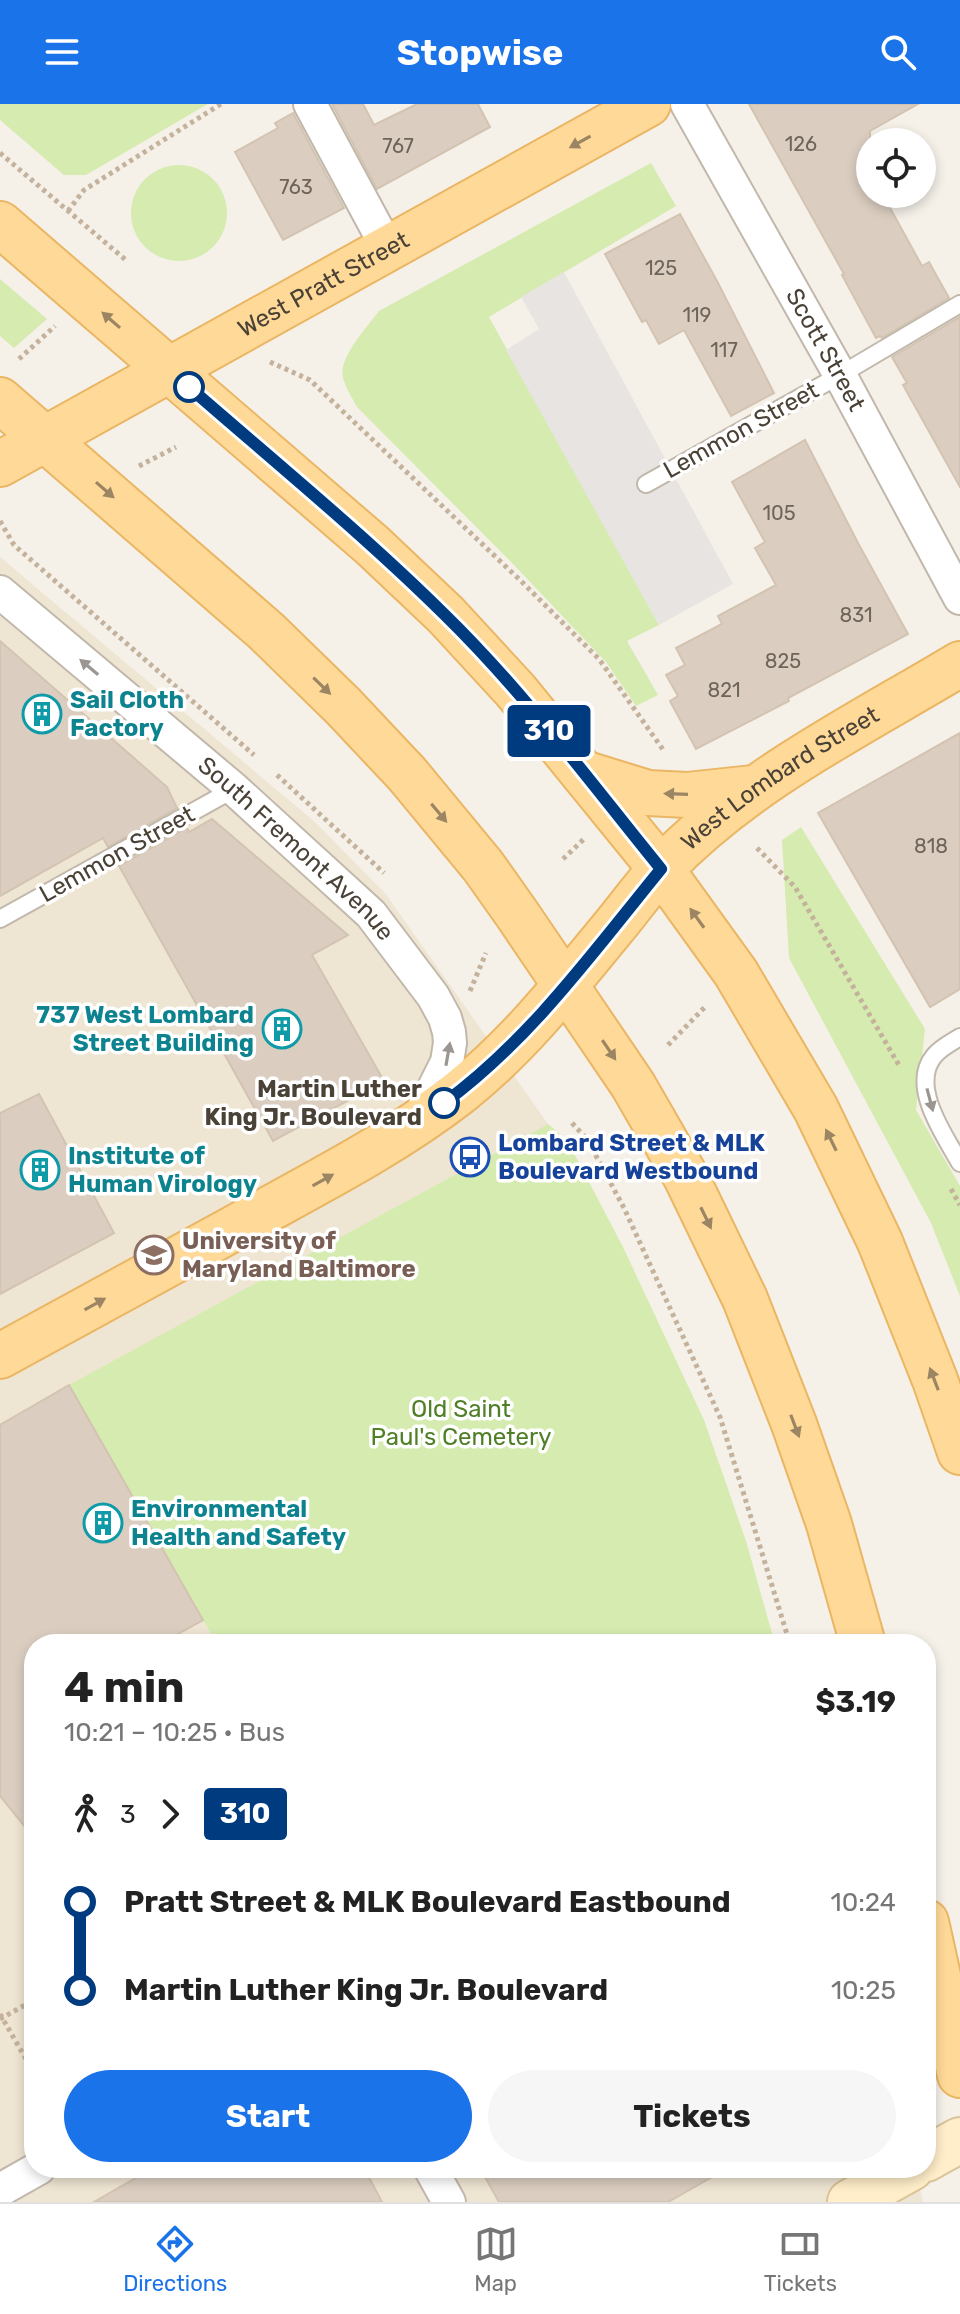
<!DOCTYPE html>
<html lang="en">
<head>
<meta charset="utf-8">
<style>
	:root { --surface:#fff; --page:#f6f6f6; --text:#222; --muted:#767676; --line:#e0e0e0; --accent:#1a73e8 }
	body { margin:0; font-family:Rubik,sans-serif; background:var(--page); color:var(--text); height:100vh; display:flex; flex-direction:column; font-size:30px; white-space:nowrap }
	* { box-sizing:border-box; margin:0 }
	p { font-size:26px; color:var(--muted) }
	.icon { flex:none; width:44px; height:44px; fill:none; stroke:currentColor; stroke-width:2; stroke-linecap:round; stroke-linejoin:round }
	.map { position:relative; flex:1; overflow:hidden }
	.details { position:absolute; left:24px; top:1530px; width:912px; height:544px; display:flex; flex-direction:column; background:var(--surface); border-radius:32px; box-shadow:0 4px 12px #0003 }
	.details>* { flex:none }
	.badge { padding:0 16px; border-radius:6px; font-size:28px; line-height:52px }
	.buttons { position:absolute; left:856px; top:24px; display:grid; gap:16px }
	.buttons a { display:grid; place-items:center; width:80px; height:80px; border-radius:50%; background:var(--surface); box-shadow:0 4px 12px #0003; font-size:40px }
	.map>.badge { position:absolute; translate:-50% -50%; box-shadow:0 0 0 4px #fff }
	.legs { display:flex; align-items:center; gap:12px; height:88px; padding:0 40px; font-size:26px }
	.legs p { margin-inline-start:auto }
	.summary { display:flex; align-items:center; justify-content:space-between; height:136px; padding:0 40px }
	h1 { font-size:44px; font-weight:700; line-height:60px }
	.cta { display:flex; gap:16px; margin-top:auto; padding:16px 40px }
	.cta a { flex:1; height:92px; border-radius:48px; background:var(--accent); color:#fff; font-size:32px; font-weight:700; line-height:92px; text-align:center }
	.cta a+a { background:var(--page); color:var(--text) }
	ul { padding:0 40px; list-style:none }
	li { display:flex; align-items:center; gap:28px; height:88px; font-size:30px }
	li i { display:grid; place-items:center; width:12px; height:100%; margin:0 10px; background:currentColor }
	li i::after { content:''; width:20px; height:20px; margin:-10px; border:6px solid; border-radius:50%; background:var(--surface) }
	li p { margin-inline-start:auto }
	li:first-child i { background:linear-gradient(#0000 50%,currentColor 0) }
	li:last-child i { background:linear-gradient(currentColor 50%,#0000 0) }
	header { display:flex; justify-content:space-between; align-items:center; height:104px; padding:0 40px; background:var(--accent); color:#fff; font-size:36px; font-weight:700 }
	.tab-bar { display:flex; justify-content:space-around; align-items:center; height:112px; border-top:2px solid var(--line); background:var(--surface); font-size:22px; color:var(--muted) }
	.tab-bar a { display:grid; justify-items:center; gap:4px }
	.tab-bar .selected { color:var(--accent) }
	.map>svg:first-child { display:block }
</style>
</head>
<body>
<header><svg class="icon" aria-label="menu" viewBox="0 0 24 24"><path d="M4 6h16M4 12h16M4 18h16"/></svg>Stopwise<svg class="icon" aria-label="search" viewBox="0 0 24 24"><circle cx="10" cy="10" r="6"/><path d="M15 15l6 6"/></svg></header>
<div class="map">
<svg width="960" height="2098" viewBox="0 0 960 2098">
	<rect width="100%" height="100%" fill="#f5f1e9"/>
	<path fill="#efe5d3" d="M0,453L315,718L385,789L548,1020L70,1281L217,1540H34V2064H915L923,2098H0Z"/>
	<g fill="#d5ebb0">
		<path d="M0,0H208L86,71H64L0,16Z"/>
		<path d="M651,59L676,102L489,213L659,521L627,537L658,591L636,602L606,558L513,460L357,303C352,294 346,284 343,274C338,254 367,223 379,207Z"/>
		<circle cx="179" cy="109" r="48"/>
		<path d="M0,175L47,215L14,244L0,232Z"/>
		<path d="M801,723L925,925L916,1006L960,1082V1192L931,1119L789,854L782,736Z"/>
		<path d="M548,1020L567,1036L623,1143L704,1316L746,1437L775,1540H217L69,1281Z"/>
	</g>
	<path fill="#e7e4e1" d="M564,168L733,480L659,521L506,246L539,225L521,193Z"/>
	<g fill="#dbcec1" stroke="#d3c3b1" stroke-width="2">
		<path d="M332,0H363L374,21L417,0H478L490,23L377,85Z"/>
		<path d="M749,0H918L870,27V90H885L884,93L922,162L929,158L949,194L882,234L880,232L876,234L842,171L844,170Z"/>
		<path d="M293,9L344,104L283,136L235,48L278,24L275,19Z"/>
		<path d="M680,110L717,177L774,289L731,312L684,226L659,240L646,216L642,218L605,150Z"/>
		<path d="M960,213V383L903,281L907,279L892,253Z"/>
		<path d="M805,336L858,439L908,530L788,594L789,597L696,645L670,597L678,592L666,571L685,561L676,544L722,520L718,512L776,481L755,444L765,438L732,378Z"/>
		<path d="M0,537L167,683L177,704L108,743L103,734L0,792Z"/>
		<path d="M960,629V885L930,903L818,709Z"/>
		<path d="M212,715L348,831L312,851L384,977L273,1037L119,762L187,724L189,728Z"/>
		<path d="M39,990L114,1129L0,1190V1009Z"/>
		<path d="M69,1281L203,1516L160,1540H34V1734L0,1692V1321Z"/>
		<path d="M153,2064H364L382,2098H94Z"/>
		<path d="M480,2064H728L668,2098H499Z"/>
	</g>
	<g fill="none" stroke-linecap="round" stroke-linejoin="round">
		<g stroke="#c1b8ab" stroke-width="20">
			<g id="lane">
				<path d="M646,380L840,271L960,200"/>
				<path d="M0,815L234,685"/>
				<path d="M960,933C952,938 940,944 934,952C909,982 945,1032 960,1059"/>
			</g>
		</g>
		<g stroke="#c1b8ab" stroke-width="36">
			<g id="street">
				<path d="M310,0L388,145"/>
				<path id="s1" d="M687,0L840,271L960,494"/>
				<path id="s2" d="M0,488L234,685L371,810L433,892L445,914L449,928L450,939L447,958L419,1014"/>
				<path d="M430,2064L449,2098"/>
				<path d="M0,2086L39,2064"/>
			</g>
		</g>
		<g stroke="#dac499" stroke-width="48">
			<g id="secondary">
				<path d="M926,2055L960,2036"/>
				<path d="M850,2098L911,2064"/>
			</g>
		</g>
		<g stroke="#eab663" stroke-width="48">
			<g id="primary">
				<path d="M0,120L372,441L446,511L516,587L661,765L736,869L816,1005L880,1138L935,1276L960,1348"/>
				<path d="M0,296L266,527L343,602L407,670L483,762L517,810L633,981L686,1073L745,1195L794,1320L829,1420L863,1540"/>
				<path id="s3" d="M0,360L648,0"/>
				<path d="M583,669L648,689L687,691L753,684"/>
				<path id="s4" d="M0,1252C79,1209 159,1165 238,1122C314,1080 392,1041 460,988C519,941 565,882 612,825C629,805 644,783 662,764C746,676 857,622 960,560"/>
				<path d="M926,1818L960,1971"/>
			</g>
		</g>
		<g stroke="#c4b29c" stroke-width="5" stroke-dasharray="4 4" stroke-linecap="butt">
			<path d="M0,49L127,157"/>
			<path d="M68,107L84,86L221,0"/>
			<path d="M19,255L55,222"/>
			<path d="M270,258L310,276L521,477L599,555L664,647"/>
			<path d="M139,362L176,343"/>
			<path d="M0,417L14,441L254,651"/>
			<path d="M277,671L384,769"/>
			<path d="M757,744L795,783L900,963"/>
			<path d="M563,755L585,734"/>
			<path d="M470,887L486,849"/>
			<path d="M668,941L705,903"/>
			<path d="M572,1019L587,1035L624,1104L720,1313L790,1540"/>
			<path d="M951,1085L960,1101"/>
			<path d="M0,1910L34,1969"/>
			<path d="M0,1915L34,1896"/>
		</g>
		<use href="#lane" stroke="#fff" stroke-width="16"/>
		<use href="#street" stroke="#fff" stroke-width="32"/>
		<use href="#secondary" stroke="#ffeec9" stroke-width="44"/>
		<use href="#primary" stroke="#ffd998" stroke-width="44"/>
	</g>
	<defs><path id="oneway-solid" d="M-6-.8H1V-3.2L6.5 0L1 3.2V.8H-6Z" transform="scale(2)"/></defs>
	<g fill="#9b8563">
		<use href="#oneway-solid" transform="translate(580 38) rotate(151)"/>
		<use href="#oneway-solid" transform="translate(111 216) rotate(-139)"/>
		<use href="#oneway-solid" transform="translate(105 386) rotate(41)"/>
		<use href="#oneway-solid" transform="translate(322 582) rotate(44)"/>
		<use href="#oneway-solid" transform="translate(676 690) rotate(-178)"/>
		<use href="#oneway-solid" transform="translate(439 709) rotate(50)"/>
		<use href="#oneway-solid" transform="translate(697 814) rotate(-126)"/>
		<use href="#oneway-solid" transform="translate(609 946) rotate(56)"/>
		<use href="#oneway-solid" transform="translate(831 1036) rotate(-116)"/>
		<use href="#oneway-solid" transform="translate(323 1076) rotate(-29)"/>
		<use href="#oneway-solid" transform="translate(706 1114) rotate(64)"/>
		<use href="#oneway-solid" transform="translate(95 1200) rotate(-29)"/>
		<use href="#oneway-solid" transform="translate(934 1275) rotate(-111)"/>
		<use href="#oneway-solid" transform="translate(795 1322) rotate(69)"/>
	</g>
	<g fill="#9b9691">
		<use href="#oneway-solid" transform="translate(89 563) rotate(-140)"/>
		<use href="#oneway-solid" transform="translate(448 950) rotate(-80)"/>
		<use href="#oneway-solid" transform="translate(930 996) rotate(75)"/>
	</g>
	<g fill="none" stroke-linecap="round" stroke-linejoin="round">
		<g stroke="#fff" stroke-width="18">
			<path id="line-1" d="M189,283C275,358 363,430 444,510C524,588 591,679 661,765C594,847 530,936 444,999"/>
		</g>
		<use href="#line-1" stroke="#003b80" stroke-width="12"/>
	</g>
	<defs>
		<g id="building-ring" transform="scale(2)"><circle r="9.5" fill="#fff" stroke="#0f9aa8" stroke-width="1.5"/><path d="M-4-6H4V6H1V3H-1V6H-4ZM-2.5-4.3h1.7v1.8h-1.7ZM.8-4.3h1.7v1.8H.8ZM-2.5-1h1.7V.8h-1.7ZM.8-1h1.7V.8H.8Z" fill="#0f9aa8"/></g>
		<g id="bus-ring" transform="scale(2)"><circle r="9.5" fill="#fff" stroke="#1a4fb4" stroke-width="1.5"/><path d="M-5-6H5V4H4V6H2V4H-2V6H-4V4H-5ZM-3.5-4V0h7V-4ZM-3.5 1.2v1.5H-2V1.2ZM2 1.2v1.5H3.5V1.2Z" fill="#1a4fb4"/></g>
		<g id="university-ring" transform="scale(2)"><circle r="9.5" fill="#fff" stroke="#8d6e63" stroke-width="1.5"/><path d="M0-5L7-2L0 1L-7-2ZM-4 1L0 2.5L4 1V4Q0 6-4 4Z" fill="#8d6e63"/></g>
	</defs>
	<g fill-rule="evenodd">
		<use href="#building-ring" x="42" y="610"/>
		<use href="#building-ring" x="282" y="925"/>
		<use href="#bus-ring" x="470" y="1053"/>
		<use href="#building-ring" x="40" y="1066"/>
		<use href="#university-ring" x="154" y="1151"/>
		<use href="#building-ring" x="103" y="1419"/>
	</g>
	<g fill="#fff" stroke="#003b80" stroke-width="4">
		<circle cx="189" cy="283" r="14"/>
		<circle cx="444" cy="999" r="14"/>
	</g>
	<g text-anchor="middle" stroke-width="7" stroke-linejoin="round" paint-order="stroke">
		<g font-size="20" fill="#6e645a">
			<text x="801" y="47">126</text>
			<text x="398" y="49">767</text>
			<text x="296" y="90">763</text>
			<text x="661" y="171">125</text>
			<text x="697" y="218">119</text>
			<text x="724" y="253">117</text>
			<text x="779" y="416">105</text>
			<text x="856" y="518">831</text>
			<text x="783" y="564">825</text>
			<text x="724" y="593">821</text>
			<text x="931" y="749">818</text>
		</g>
		<g font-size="24" fill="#4a4137" stroke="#fff">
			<text dy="8" stroke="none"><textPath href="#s3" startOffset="370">West Pratt Street</textPath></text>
			<text dy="8" stroke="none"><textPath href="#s1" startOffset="282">Scott Street</textPath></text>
			<text transform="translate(741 326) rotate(-29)" y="8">Lemmon Street</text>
			<text dy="8" stroke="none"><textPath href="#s4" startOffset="982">West Lombard Street</textPath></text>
			<text dy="8" stroke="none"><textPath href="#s2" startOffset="392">South Fremont Avenue</textPath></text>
			<text transform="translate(117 750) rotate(-29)" y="8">Lemmon Street</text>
		</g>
		<g font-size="24" font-weight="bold" fill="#0d838f" stroke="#fff" text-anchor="start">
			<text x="70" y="604">Sail Cloth<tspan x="70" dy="28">Factory</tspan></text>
			<text x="254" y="919" text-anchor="end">737 West Lombard<tspan x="254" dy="28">Street Building</tspan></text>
			<text x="68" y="1060">Institute of<tspan x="68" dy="28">Human Virology</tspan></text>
			<text x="131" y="1413">Environmental<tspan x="131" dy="28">Health and Safety</tspan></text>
		</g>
		<g font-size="24" font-weight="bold" fill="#4a4137" stroke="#fff" text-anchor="end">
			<text x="422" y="993">Martin Luther<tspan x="422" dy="28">King Jr. Boulevard</tspan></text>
		</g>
		<g font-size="24" font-weight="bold" fill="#164399" stroke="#fff" text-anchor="start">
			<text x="498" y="1047">Lombard Street &amp; MLK<tspan x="498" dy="28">Boulevard Westbound</tspan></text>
		</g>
		<g font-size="24" font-weight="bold" fill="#785e54" stroke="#fff" text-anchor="start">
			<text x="182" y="1145">University of<tspan x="182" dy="28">Maryland Baltimore</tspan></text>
		</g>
		<g font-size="24" fill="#4f7f26" stroke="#fff">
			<text x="461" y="1313">Old Saint<tspan x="461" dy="28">Paul's Cemetery</tspan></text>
		</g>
	</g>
</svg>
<div class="buttons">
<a><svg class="icon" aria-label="locate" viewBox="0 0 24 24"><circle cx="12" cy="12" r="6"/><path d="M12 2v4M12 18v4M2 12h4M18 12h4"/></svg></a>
</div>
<b class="badge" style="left:549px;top:627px;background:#003b80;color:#fff">310</b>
<section class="details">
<div class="summary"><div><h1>4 min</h1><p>10:21 – 10:25 · Bus</p></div><b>$3.19</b></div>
<div class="legs"><svg class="icon" aria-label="walk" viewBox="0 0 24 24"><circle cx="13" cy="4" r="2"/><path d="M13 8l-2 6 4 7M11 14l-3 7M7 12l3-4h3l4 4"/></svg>3<svg class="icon" aria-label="forward" viewBox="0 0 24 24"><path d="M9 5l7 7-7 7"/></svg><b class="badge" style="background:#003b80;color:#fff">310</b></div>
<ul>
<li><i style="color:#003b80"></i><b>Pratt Street &amp; MLK Boulevard Eastbound</b><p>10:24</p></li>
<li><i style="color:#003b80"></i><b>Martin Luther King Jr. Boulevard</b><p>10:25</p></li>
</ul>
<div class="cta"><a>Start</a><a>Tickets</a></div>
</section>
</div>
<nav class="tab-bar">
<a class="selected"><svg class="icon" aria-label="directions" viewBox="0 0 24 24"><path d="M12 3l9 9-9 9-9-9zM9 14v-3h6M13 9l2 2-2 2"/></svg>Directions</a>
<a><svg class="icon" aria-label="map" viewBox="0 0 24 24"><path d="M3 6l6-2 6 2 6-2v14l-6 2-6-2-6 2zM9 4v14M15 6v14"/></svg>Map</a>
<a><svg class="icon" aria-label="tickets" viewBox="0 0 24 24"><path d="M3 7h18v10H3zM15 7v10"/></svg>Tickets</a>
</nav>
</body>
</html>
